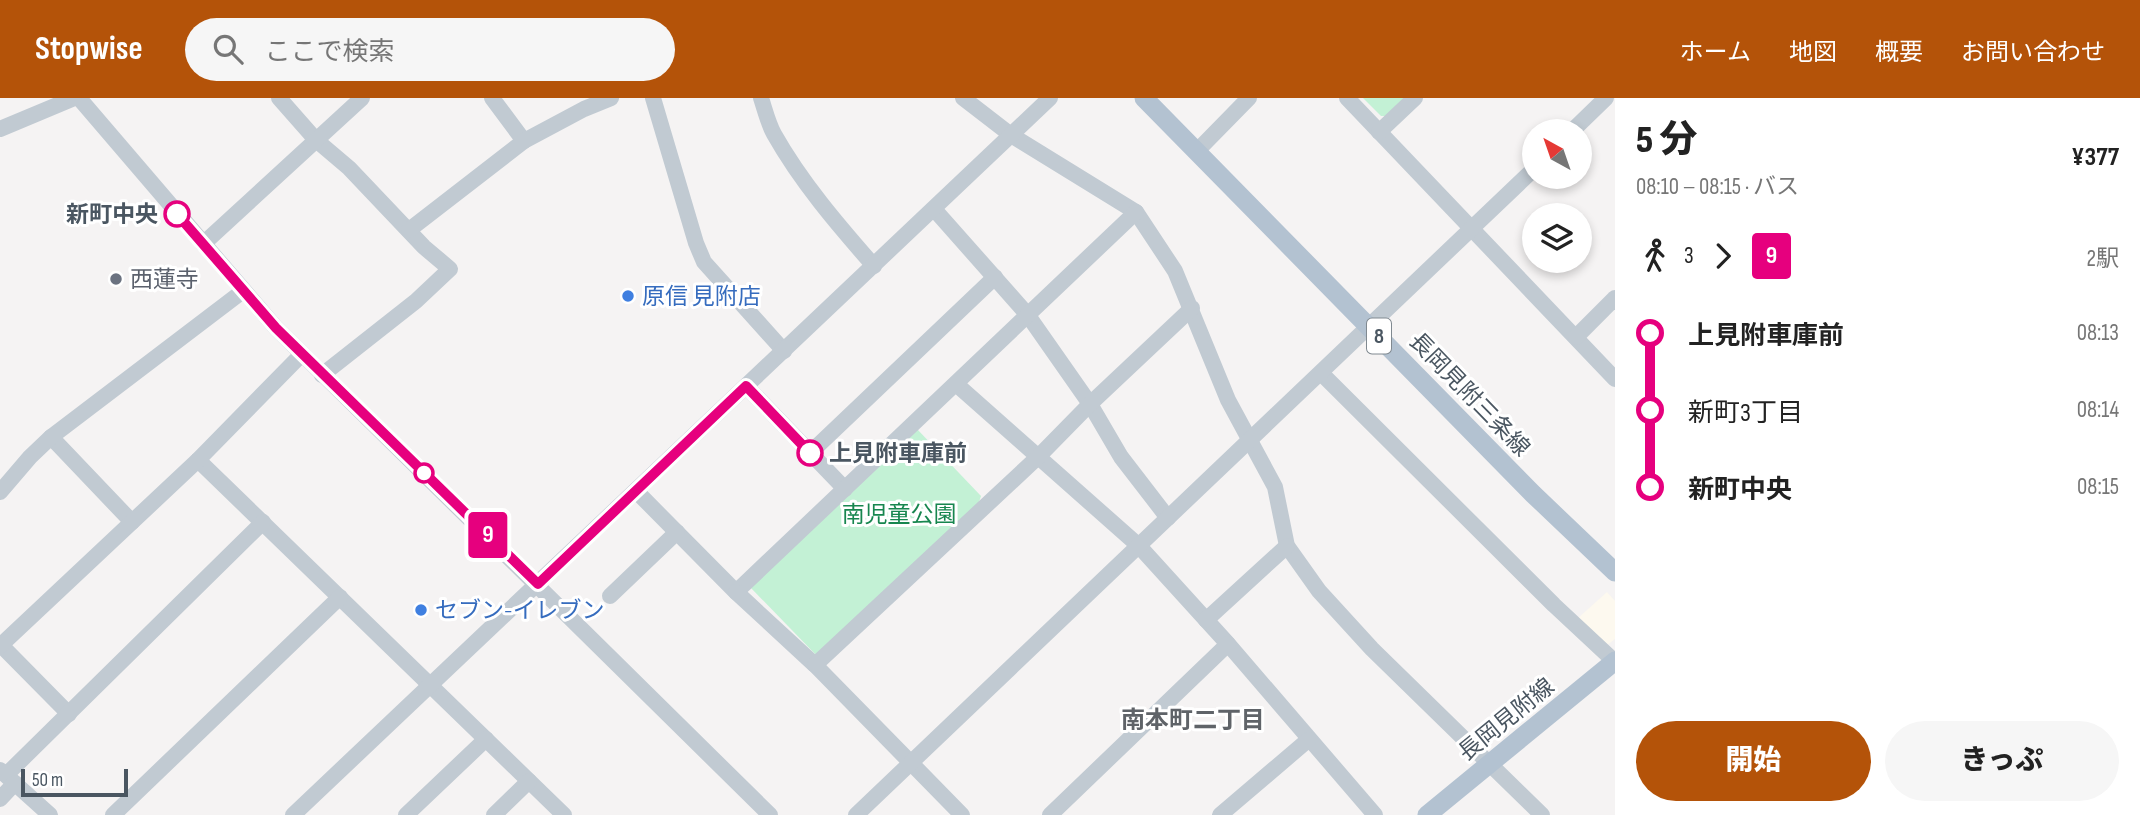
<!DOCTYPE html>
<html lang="ja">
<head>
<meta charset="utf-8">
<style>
	:root { --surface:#fff; --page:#f6f6f6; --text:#222; --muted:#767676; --accent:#b45309 }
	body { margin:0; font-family:"Sofia Sans Condensed","Noto Sans JP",sans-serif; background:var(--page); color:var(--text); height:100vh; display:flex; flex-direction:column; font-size:26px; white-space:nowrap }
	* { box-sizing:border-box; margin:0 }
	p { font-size:23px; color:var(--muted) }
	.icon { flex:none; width:38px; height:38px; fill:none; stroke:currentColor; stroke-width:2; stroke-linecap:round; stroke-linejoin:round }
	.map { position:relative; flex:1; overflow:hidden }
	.details { display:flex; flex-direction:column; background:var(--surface); width:525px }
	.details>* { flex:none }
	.badge { padding:0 14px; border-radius:5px; font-size:24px; line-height:46px }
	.needle { width:46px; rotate:320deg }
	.tools { position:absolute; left:1522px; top:21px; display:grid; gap:14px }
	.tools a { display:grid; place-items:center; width:70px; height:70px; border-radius:50%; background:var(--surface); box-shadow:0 4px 10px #0003; font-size:35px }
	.scale { position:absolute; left:21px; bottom:18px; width:107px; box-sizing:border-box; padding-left:7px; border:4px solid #4a5661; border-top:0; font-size:19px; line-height:24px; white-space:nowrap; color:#4a5661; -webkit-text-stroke:5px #fff; paint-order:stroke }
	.map>.badge { position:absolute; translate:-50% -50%; box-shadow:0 0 0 4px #fff }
	.legs { display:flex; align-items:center; gap:10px; height:77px; padding:0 21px; font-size:23px }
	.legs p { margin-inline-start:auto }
	.overview { display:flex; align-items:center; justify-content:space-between; height:119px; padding:0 21px }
	h1 { font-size:38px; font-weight:800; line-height:52px }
	.action { display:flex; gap:14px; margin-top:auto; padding:14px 21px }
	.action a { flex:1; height:80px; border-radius:42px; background:var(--accent); color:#fff; font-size:28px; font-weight:800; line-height:80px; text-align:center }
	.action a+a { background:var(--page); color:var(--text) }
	ul { padding:0 21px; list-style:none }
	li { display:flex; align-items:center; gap:24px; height:77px; font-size:26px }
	li i { display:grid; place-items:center; width:10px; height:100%; margin:0 9px; background:currentColor }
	li i::after { content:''; width:18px; height:18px; margin:-9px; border:5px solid; border-radius:50%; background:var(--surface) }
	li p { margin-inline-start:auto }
	li:first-child i { background:linear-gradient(#0000 50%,currentColor 0) }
	li:last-child i { background:linear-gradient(currentColor 50%,#0000 0) }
	header { display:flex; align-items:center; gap:42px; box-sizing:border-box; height:98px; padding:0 35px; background:var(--accent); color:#fff }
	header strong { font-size:33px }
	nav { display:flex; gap:38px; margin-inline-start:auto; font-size:24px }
	.search { width:490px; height:63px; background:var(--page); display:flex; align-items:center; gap:18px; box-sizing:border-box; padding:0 24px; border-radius:38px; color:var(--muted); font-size:26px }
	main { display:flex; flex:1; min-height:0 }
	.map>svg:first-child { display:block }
</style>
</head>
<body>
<header>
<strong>Stopwise</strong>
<div class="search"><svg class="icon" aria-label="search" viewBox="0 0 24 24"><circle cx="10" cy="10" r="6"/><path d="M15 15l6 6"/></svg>ここで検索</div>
<nav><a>ホーム</a><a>地図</a><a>概要</a><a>お問い合わせ</a></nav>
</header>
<main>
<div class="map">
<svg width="1615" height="717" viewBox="0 0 1615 717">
	<rect width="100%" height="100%" fill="#f5f3f3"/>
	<path fill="#fdf9ef" d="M1607,494L1615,503V541L1606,548L1578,520Z"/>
	<g fill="#c3f1d5">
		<path d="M1363,0H1408L1389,18H1381Z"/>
		<path d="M917,331L981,398L978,407L818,559L750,489Z"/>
	</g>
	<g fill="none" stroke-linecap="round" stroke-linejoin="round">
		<g stroke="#c1cad2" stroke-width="16">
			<path d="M79,0L276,230L770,717"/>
			<path d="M279,0L316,42L349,70L424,149L450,171L416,203L322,277"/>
			<path d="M492,0L524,43"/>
			<path d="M653,0L696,145L704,164L784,253"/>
			<path d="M761,0C765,12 768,25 774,36C801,84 838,127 874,168"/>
			<path d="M963,0L1011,37L1136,114L1175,173L1228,302L1275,389L1287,448L1319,493L1372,551L1542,717"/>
			<path d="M1347,0L1615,281"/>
			<path d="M0,31L74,0"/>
			<path d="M1572,33L1606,0"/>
			<path d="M1379,34L1415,0"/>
			<path d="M1197,53L1249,0"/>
			<path d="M934,111L1027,216L1090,306L1121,359L1168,420"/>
			<path d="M409,132L524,43L584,11L611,0"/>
			<path d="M203,146L362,0"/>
			<path d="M1576,239L1615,200"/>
			<path d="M1321,275L1554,507L1614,563"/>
			<path d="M956,286L1139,448L1228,546L1375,717"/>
			<path d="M746,288L845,391"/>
			<path d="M51,339L132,424"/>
			<path d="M810,355L995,179"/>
			<path d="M198,362L564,717"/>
			<path d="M636,393L736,494L1136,114"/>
			<path d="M0,394L30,359L51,339L243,193"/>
			<path d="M736,494L815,567L962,717"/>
			<path d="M610,498L677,434"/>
			<path d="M1206,522L1287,448"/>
			<path d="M1,547L69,616"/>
			<path d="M0,548L198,362L302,256"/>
			<path d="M815,567L1039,358L1090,306L1192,210"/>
			<path d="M0,672L50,717"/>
			<path d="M6,677L263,424"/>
			<path d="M0,701L15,685"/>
			<path d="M113,717L340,499"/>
			<path d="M293,717L1050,0"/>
			<path d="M406,717L486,641"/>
			<path d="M494,717L529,683"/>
			<path d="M856,717L1535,70"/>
			<path d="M1050,717L1228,546"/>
			<path d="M1220,717L1308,642"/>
		</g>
		<g stroke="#b3c2d1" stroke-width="19">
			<path d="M1144,0L1533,396L1615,474"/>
			<path d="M1427,717L1615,563"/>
		</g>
	</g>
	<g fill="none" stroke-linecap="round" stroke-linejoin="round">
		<g stroke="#fff" stroke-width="16">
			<path id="line-1" d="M177,116L276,230L538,486L746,288L810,355"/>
		</g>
		<use href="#line-1" stroke="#e6007e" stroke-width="10"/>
	</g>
	<g fill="#fff" stroke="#e6007e" stroke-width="3.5">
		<circle cx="177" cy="116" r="12"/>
		<circle cx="810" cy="355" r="12"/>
		<circle cx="424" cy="375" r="9"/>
	</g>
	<circle fill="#6b7280" stroke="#fff" stroke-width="2.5" cx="116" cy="181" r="7"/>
	<g fill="#3f7fe0" stroke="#fff" stroke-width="2.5">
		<circle cx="628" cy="198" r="7"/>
		<circle cx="421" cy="512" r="7"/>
	</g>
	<g text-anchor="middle" stroke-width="6" stroke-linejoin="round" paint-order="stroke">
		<rect fill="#fff" stroke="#808990" stroke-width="2" x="1367" y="220.5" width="24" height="35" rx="5"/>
		<g font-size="21" font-weight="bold" fill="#4a5661">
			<text x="1379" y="245">8</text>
		</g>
		<g font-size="23" font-weight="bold" fill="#4a5661" stroke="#fff" text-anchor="end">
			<text x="158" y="124">新町中央</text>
			<text x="829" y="363" text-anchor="start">上見附車庫前</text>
		</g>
		<g font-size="23" fill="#5b616d" stroke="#fff" text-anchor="start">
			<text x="130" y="189">西蓮寺</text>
		</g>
		<g font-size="23" fill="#366cbe" stroke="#fff" text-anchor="start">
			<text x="642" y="206">原信 見附店</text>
			<text x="435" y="520">セブン-イレブン</text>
		</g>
		<g font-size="23" fill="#4a5661" stroke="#fff">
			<text transform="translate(1470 296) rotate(46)" y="8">長岡見附三条線</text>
			<text transform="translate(1506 621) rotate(-39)" y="8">長岡見附線</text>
		</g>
		<g font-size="23" fill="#17864f" stroke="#fff">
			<text x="899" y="424">南児童公園</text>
		</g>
		<g font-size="24" font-weight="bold" fill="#5f6368" stroke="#fff">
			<text x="1193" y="630">南本町二丁目</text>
		</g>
	</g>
</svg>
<div class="tools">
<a><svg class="needle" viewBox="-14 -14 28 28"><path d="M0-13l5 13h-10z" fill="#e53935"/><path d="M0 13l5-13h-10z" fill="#767676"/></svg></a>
<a><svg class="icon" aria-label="layers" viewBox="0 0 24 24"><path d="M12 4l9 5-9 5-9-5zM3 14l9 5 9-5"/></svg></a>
</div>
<div class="scale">50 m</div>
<b class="badge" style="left:488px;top:437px;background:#e6007e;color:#fff">9</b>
</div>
<section class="details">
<div class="overview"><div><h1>5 分</h1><p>08:10 – 08:15 · バス</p></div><b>¥377</b></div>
<div class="legs"><svg class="icon" aria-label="walk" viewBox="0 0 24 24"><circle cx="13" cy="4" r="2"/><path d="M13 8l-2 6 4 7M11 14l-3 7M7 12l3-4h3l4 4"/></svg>3<svg class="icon" aria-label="forward" viewBox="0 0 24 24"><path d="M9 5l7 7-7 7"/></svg><b class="badge" style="background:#e6007e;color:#fff">9</b><p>2駅</p></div>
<ul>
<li><i style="color:#e6007e"></i><b>上見附車庫前</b><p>08:13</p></li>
<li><i style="color:#e6007e"></i><span>新町3丁目</span><p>08:14</p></li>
<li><i style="color:#e6007e"></i><b>新町中央</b><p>08:15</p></li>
</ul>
<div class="action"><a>開始</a><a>きっぷ</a></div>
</section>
</main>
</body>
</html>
